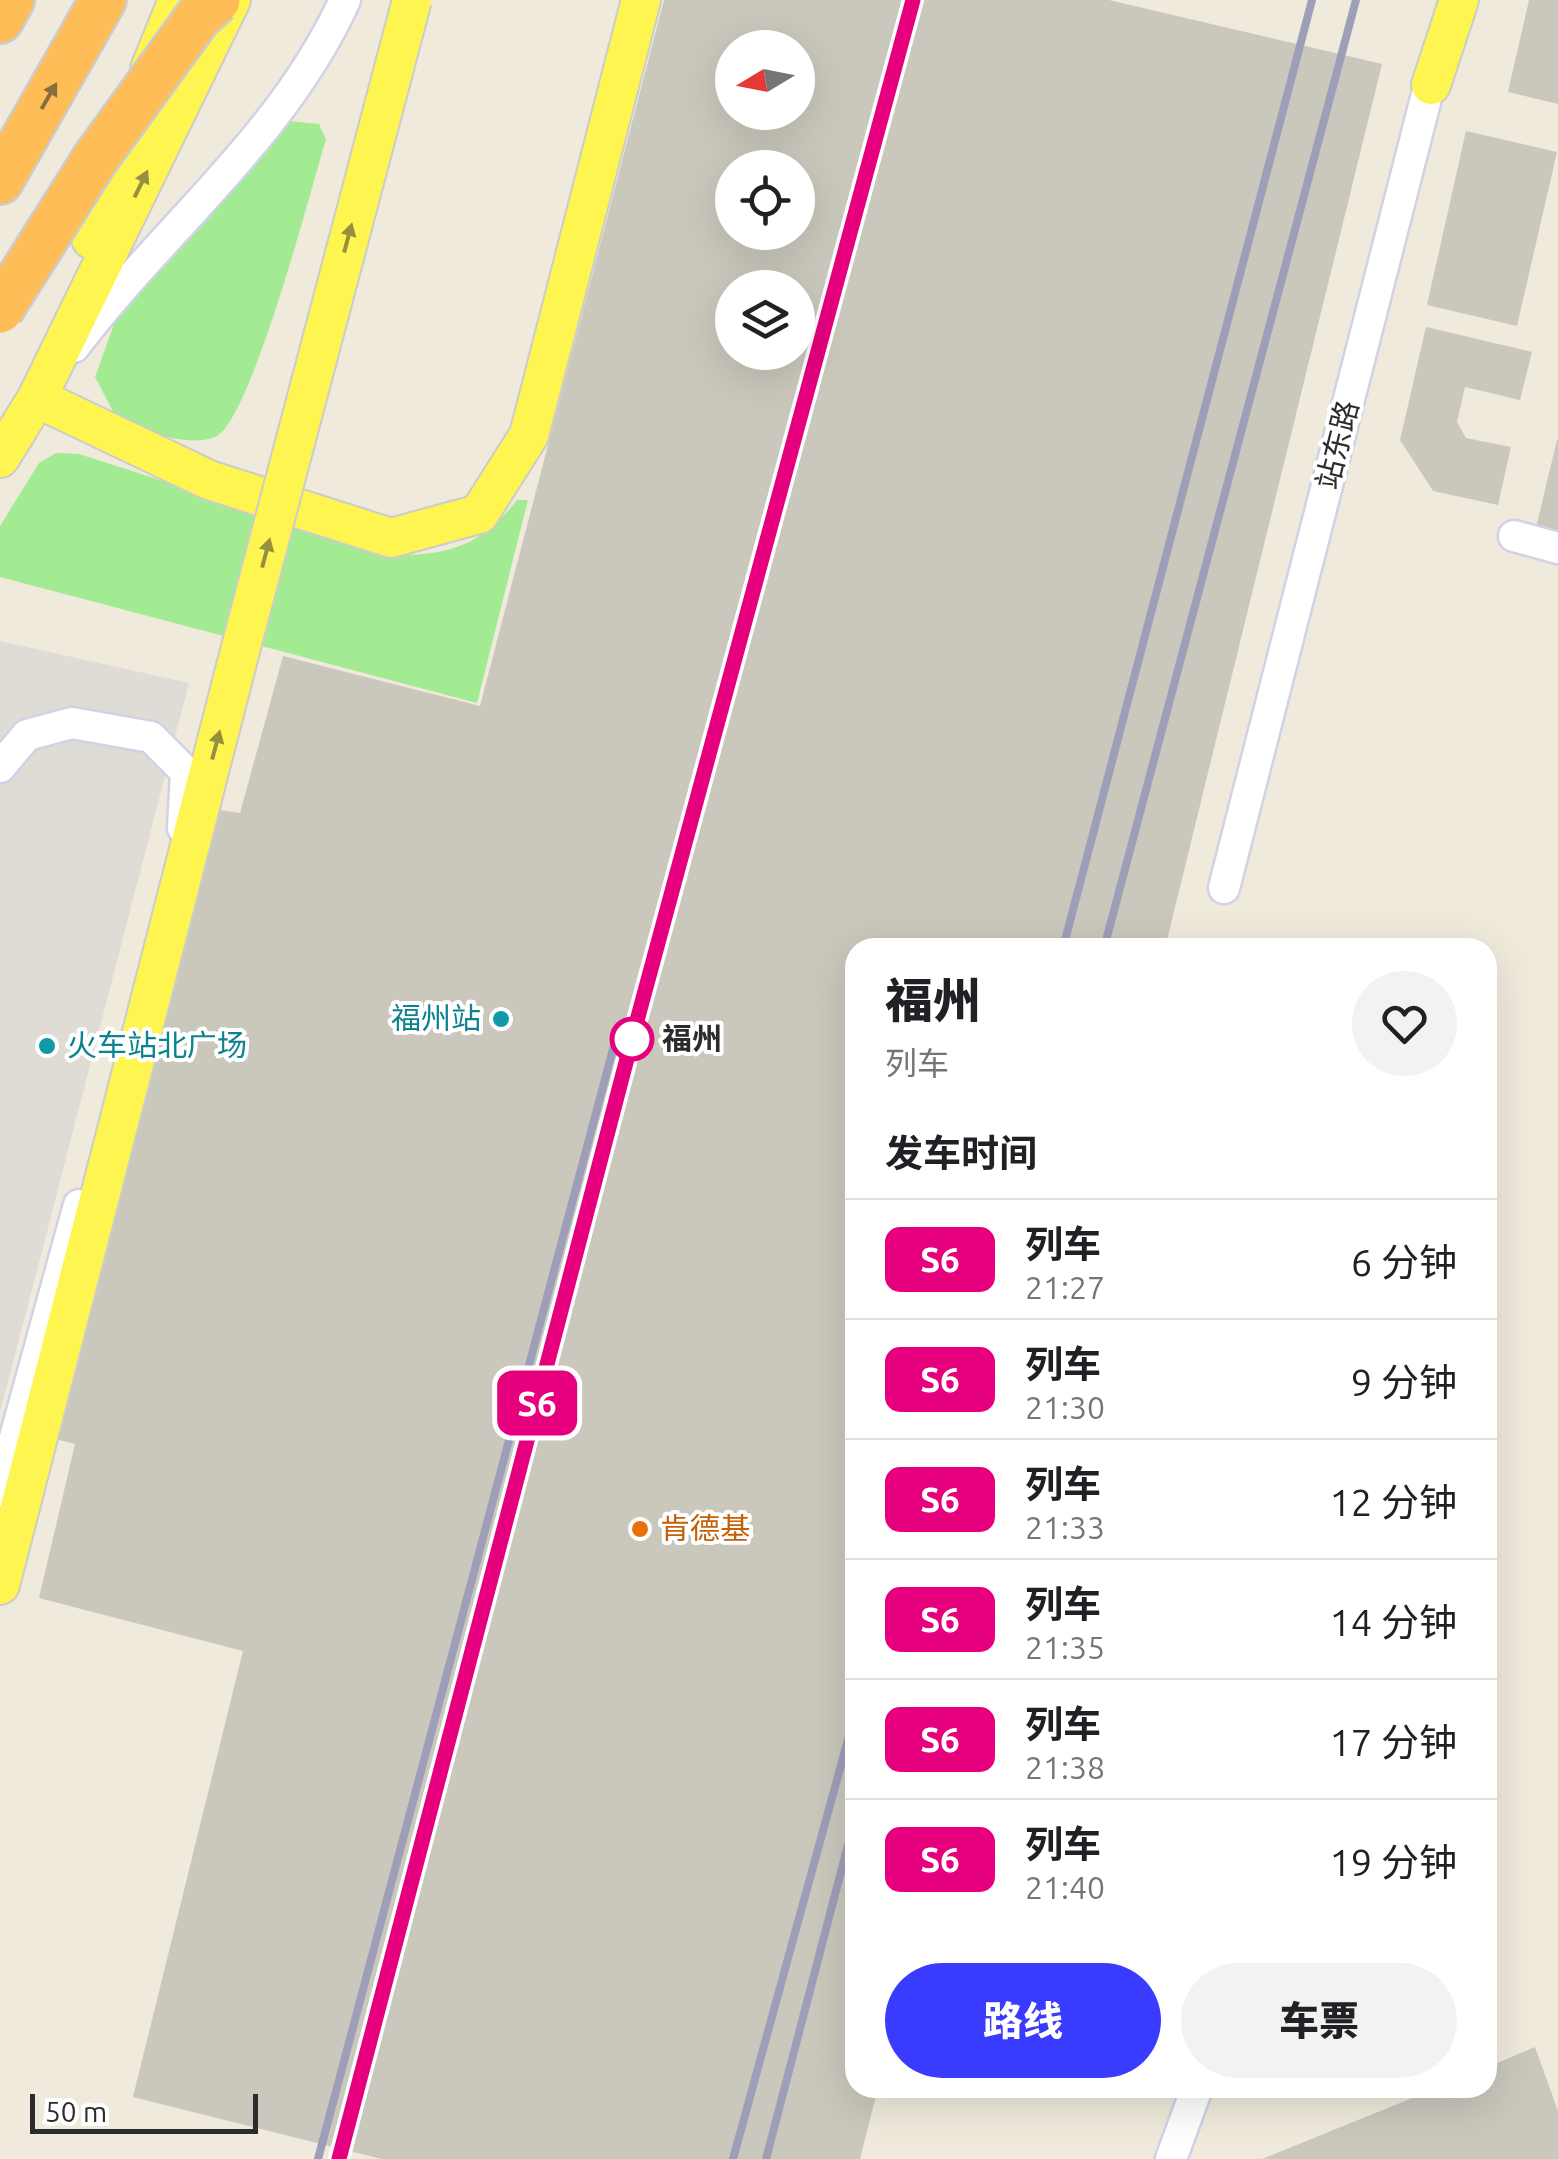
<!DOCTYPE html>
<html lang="zh">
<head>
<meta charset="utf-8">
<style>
	:root { --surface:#fff; --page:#f2f2f2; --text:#202124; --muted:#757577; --line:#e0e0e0; --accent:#393cff }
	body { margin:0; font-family:Ubuntu,"Noto Sans SC",sans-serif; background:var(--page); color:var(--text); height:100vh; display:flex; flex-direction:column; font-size:38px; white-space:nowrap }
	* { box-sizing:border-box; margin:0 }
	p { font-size:32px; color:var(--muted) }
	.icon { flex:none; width:55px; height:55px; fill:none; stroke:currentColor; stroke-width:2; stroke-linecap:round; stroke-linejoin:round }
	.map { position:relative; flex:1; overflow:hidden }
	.panel { position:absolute; left:845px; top:938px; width:652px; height:1160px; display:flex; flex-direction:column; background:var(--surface); border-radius:30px; box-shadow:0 10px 40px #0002 }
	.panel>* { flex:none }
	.badge { padding:0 20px; border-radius:15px; font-size:35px; line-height:65px }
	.needle { width:65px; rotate:260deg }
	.buttons { position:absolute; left:715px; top:30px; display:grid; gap:20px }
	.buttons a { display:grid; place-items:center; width:100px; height:100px; border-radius:50%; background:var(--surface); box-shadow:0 10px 40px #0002; font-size:50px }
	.scale { position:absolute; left:30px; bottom:25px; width:228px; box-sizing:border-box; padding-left:10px; border:5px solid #2c2c2c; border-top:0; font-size:28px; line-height:35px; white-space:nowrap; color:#2c2c2c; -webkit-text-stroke:8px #fff; paint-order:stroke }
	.map>.badge { position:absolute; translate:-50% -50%; box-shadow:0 0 0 5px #fff }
	h2 { padding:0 40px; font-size:38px; line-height:90px }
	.round { display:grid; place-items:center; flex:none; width:105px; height:105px; border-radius:52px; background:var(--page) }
	.overview { display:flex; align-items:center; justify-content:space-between; height:170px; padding:0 40px }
	h1 { font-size:48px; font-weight:800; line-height:75px }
	.primary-button { display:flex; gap:20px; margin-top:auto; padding:20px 40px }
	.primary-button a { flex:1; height:115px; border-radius:60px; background:var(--accent); color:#fff; font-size:40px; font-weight:800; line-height:115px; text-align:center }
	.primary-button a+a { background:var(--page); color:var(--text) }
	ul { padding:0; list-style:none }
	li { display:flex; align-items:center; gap:30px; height:120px; padding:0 40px; border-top:2px solid var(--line) }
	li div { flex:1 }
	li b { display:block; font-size:38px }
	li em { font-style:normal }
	li .badge { min-width:110px; font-weight:700; text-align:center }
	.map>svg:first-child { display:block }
</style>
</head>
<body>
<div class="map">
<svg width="1558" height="2159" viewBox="0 0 1558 2159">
	<rect width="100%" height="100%" fill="#efeadc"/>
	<g fill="#a2eb93">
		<path d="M288,121L319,124L326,139C312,186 250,424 215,437C186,448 146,430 118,421L95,377L114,324L176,239L202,219Z"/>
		<path d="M56,453L79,454L394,555C449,556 482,545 517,500H528L477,703L0,577V526L39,463Z"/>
	</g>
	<path fill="#dedcd4" d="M0,641L189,683L1,1409H0Z"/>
	<g fill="#cac7bc" fill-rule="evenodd">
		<path d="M664,0H1109L1382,64L1165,948H855V2088H878L860,2159H382L133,2097L243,1651L39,1598L75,1444L33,1433L206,808L240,813L283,656L480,706ZM732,48H798V112H732ZM732,168H798V232H732ZM732,288H798V352H732Z"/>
		<path d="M1529,0H1558V104L1508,92Z"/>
		<path d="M1466,131L1557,152L1517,326L1427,305Z"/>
		<path d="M1426,327L1532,352L1520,400L1465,387L1457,422L1466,438L1511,447L1498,505L1433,491L1400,440Z"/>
		<path d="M1557,440H1558V542L1534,536Z"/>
		<path d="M1535,2047L1558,2111V2159H1262L1437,2088H1488V2067Z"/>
	</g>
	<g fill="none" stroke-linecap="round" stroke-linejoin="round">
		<g stroke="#d1d2e6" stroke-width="35">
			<g id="minor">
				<path d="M74,347C164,228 282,138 345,0"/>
				<path d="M1514,536L1558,548"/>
				<path d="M0,767L27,735L72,723L151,737L186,772L183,828"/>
				<path d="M1224,888L1435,63"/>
				<path d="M0,1492L79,1205"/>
				<path d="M1171,2159L1197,2088"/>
			</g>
		</g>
		<g stroke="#ccc" stroke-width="42">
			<g id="major">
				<path d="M150,69L178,0"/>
				<path d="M1431,85L1459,0"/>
				<path d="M91,239L132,121"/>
				<path d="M37,398L209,480L391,538L479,514L529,435L641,0"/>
				<path d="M0,458L37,398L231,0"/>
				<path d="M0,1585L241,647"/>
			</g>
		</g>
		<g stroke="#ccc" stroke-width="50">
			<g id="highway">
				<path d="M0,20L11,0"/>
				<path d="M0,181L103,0"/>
			</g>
		</g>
		<use href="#minor" stroke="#fff" stroke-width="30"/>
		<use href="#major" stroke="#fff551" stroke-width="38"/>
		<use href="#highway" stroke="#ffbd57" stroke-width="45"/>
		<g stroke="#9f9eb8" stroke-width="8">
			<path d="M1063,948L1312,0"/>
			<path d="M1104,948L1356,0"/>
			<path d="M318,2159L618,1030"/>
			<path d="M339,2159L635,1028L913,0"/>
			<path d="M733,2159L855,1714"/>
			<path d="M766,2159L855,1818"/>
		</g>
		<g stroke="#ccc" stroke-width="42" stroke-linecap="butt">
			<path id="major-bridge" d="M241,647L412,0"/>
		</g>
		<g stroke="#ccc" stroke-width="50" stroke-linecap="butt">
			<path id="highway-bridge" d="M0,310L95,159L198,17L217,0"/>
		</g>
		<use href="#major-bridge" stroke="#fff551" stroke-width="38"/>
		<use href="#highway-bridge" stroke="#ffbd57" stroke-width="45"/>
	</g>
	<defs><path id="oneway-solid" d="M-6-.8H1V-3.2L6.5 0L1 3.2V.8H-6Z" transform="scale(2.5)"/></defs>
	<use fill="#8b6d3f" href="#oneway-solid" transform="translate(49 96) rotate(-60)"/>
	<g fill="#96903e">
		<use href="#oneway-solid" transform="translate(141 184) rotate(-64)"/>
		<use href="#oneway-solid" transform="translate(348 238) rotate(-75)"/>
		<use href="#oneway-solid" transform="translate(266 553) rotate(-75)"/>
		<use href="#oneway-solid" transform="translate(216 745) rotate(-75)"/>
	</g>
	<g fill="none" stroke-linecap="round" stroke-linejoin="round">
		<g stroke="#fff" stroke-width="22">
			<path id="line" d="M339,2159L635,1028L913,0"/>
		</g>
		<use href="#line" stroke="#e6007e" stroke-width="15"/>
	</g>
	<g fill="#0f9aa8" stroke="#fff" stroke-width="4">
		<circle cx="501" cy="1019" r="10"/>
		<circle cx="47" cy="1046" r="10"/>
	</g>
	<circle fill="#fff" stroke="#e6007e" stroke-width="5" cx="632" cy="1039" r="20"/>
	<circle fill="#e8710a" stroke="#fff" stroke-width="4" cx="640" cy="1529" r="10"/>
	<g text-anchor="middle" stroke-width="8" stroke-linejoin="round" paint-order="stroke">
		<g font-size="30" fill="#2c2c2c" stroke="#fff">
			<text transform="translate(1338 445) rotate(-76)" y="10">站东路</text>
		</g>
		<g font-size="30" fill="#0d838f" stroke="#fff" text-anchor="end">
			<text x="481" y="1029">福州站</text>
			<text x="67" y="1056" text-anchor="start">火车站北广场</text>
		</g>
		<g font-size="30" font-weight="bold" fill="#2c2c2c" stroke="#fff" text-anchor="start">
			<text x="662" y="1049">福州</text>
		</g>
		<g font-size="30" fill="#c56008" stroke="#fff" text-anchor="start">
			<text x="660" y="1539">肯德基</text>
		</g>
	</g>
</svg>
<div class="buttons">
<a><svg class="needle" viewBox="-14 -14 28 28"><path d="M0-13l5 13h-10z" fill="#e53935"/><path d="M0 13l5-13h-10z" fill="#757577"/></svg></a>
<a><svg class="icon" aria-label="locate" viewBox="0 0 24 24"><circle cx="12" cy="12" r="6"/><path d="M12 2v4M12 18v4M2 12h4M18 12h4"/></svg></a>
<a><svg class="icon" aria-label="layers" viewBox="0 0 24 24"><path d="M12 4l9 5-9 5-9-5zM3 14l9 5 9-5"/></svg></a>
</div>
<div class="scale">50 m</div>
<b class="badge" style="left:537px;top:1403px;background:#e6007e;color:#fff">S6</b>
<section class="panel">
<div class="overview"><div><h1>福州</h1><p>列车</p></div><a class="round"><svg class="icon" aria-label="heart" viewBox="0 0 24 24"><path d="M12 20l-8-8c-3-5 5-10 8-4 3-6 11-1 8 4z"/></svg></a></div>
<h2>发车时间</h2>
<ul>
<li><span class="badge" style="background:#e6007e;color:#fff">S6</span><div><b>列车</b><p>21:27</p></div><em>6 分钟</em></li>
<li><span class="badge" style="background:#e6007e;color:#fff">S6</span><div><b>列车</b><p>21:30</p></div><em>9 分钟</em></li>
<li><span class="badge" style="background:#e6007e;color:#fff">S6</span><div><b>列车</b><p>21:33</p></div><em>12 分钟</em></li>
<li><span class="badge" style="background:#e6007e;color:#fff">S6</span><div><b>列车</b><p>21:35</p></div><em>14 分钟</em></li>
<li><span class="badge" style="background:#e6007e;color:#fff">S6</span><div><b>列车</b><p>21:38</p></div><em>17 分钟</em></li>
<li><span class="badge" style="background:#e6007e;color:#fff">S6</span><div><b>列车</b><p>21:40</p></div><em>19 分钟</em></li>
</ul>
<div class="primary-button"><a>路线</a><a>车票</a></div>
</section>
</div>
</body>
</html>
